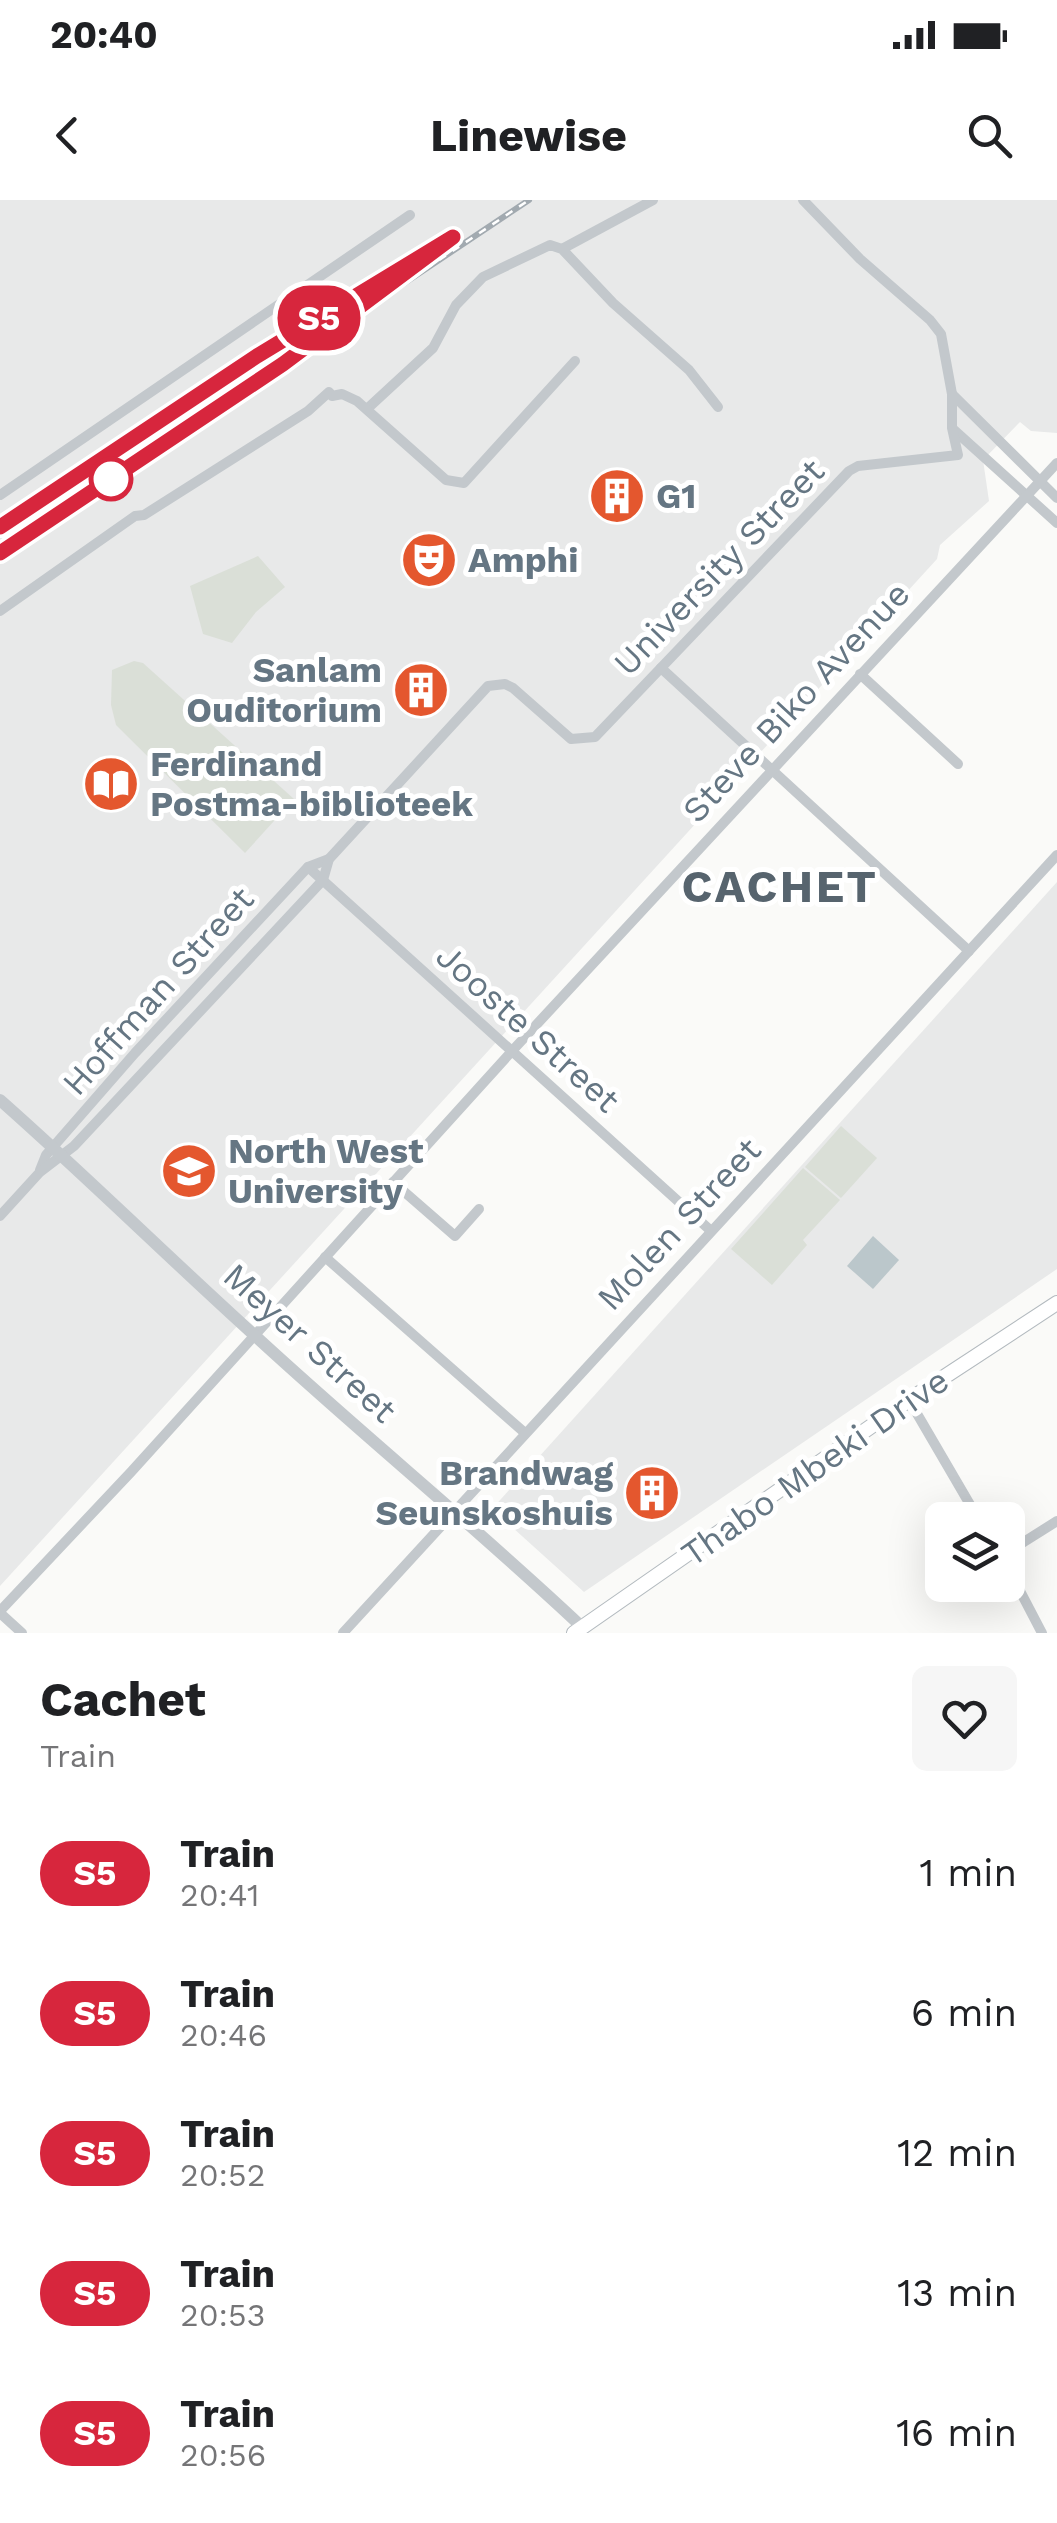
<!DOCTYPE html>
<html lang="en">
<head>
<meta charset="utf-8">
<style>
	:root { --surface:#fff; --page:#f6f6f6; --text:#202124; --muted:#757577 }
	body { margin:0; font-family:"Work Sans",sans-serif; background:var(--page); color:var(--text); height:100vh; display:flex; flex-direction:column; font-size:38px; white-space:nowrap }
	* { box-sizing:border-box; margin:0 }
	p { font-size:32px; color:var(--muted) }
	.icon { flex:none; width:55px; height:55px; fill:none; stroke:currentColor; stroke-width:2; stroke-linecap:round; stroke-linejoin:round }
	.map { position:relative; height:1433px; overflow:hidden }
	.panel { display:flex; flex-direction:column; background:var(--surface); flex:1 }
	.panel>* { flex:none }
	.badge { padding:0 20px; border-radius:32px; font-size:35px; line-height:65px }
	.tools { position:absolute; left:925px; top:1302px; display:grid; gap:20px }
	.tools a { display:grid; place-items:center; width:100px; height:100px; border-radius:15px; background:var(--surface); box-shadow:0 10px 40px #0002; font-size:50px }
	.map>.badge { position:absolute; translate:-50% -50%; box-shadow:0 0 0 5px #fff }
	.round { display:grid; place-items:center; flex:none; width:105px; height:105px; border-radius:15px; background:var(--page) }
	.overview { display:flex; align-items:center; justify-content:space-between; height:170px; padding:0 40px }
	h1 { font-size:48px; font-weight:700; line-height:75px }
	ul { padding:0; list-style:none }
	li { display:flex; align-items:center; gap:30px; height:140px; padding:0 40px }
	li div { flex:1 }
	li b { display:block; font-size:38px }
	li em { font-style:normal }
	li .badge { min-width:110px; font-weight:700; text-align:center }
	.status { display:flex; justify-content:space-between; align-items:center; height:70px; padding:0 50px; background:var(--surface); direction:ltr }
	.status svg { height:28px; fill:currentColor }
	header { display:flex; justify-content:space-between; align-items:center; height:130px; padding:0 40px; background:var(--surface); font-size:45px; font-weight:700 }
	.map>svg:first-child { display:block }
</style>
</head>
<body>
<div class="status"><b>20:40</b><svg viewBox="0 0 49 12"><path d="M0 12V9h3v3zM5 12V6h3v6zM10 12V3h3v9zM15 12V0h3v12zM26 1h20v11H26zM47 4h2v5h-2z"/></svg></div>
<header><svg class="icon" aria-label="back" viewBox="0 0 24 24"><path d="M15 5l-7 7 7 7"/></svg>Linewise<svg class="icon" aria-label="search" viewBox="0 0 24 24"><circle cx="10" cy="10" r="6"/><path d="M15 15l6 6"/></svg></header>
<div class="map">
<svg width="1057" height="1433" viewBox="0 0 1057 1433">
	<rect width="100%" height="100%" fill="#fafaf8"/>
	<g fill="#e8e9e9">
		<path d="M0,0H1057V233L1031,231L1020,222L983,260L989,301L940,345L937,359L0,1386Z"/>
		<path d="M1057,682V1069L584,1392L492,1309Z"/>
	</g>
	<g fill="#dadfd7">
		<path d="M258,356L285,387L256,412L232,443L203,434L190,386Z"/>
		<path d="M134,461L143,463L294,599L245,653L116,525L111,505L112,470Z"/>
		<path d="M841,926L877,958L841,998L805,967Z"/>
		<path d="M803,968L840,1000L803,1040L807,1045L772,1085L731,1049Z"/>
	</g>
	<path fill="#bbc7cb" d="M873,1036L899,1060L873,1089L847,1066Z"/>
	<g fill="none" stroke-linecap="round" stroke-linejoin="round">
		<g stroke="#b3babf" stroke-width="16">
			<path id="secondary" d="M574,1433L909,1200L1057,1103"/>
		</g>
		<g stroke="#c3c8cc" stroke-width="10">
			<path d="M562,49L653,0"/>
			<path d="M953,195L1057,298"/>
			<path d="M368,208L433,148L456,105L483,77L550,45L562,49L613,103L689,170L718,207"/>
			<path d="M954,230L1057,323"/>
			<path d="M0,295L410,15"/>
			<path d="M0,411L135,316L144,315L308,211L329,192L332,196L342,194L357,201L446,280L464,283L575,161"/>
			<path d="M661,468L969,751"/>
			<path d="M860,474L958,564"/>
			<path d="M308,667L710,1030"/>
			<path d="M40,970L46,955L135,853L308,667L329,659"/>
			<path d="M393,982L455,1036L479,1009"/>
			<path d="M0,1016L40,972L74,946L323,680L329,659L488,486L505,484L513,488L571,539L595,537L849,271L858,266L958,255L952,228V194L941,134L930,120L860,59L803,0"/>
			<path d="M325,1057L525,1233"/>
			<path d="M909,1200L979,1320"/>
			<path d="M1008,1352L1057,1321"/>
			<path d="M1008,1368L1042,1433"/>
			<path d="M0,1411L131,1272L512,851L1057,263"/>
			<path d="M0,1413L22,1433"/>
			<path d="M343,1433L1057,655"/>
		</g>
		<path stroke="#c3c8cc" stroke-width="12" d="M0,900C86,976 167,1056 252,1133C360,1233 475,1326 582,1427"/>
		<use href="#secondary" stroke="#fff" stroke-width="14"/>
		<g stroke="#a2aab0" stroke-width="6">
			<g id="rail">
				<path d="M0,327L232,173L418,57"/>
				<path d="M0,353L529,0"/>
			</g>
		</g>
		<use href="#rail" stroke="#fff" stroke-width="2.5" stroke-dasharray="8" stroke-linecap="butt"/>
	</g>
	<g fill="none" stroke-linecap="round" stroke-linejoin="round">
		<g stroke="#fff" stroke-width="22">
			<path id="line" d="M0,327L257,156L453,37L283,164L0,353"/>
		</g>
		<use href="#line" stroke="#d7263d" stroke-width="15"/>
	</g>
	<defs>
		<g id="building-disc" transform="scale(2.875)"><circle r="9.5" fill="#e4572e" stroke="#fff"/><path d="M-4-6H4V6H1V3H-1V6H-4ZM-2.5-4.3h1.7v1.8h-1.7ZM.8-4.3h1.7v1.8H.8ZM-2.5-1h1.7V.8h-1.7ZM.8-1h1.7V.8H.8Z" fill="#fff"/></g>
		<g id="theatre-disc" transform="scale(2.875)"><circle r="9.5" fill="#e4572e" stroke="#fff"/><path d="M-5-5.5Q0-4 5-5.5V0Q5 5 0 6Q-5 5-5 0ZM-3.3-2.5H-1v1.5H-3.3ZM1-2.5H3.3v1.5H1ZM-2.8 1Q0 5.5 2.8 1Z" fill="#fff"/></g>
		<g id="library-disc" transform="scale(2.875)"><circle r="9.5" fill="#e4572e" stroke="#fff"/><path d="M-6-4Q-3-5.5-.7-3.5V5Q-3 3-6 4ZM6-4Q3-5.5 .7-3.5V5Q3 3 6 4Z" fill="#fff"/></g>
		<g id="university-disc" transform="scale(2.875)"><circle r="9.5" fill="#e4572e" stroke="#fff"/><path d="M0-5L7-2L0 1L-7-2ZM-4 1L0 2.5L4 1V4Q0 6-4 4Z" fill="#fff"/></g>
	</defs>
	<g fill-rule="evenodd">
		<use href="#building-disc" x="617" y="296"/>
		<use href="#theatre-disc" x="429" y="360"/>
		<use href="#building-disc" x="421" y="490"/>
		<use href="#library-disc" x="111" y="584"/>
		<use href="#university-disc" x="189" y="971"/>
		<use href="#building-disc" x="652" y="1293"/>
	</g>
	<circle fill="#fff" stroke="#d7263d" stroke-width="5" cx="111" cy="279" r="20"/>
	<g text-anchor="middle" stroke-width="10" stroke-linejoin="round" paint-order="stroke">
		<g font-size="35" font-weight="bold" fill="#657683" stroke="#fff" text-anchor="start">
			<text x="656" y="308">G1</text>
			<text x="468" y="372">Amphi</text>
			<text x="382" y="482" text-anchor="end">Sanlam<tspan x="382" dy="40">Ouditorium</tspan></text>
			<text x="150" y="576">Ferdinand<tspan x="150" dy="40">Postma-biblioteek</tspan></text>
			<text x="228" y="963">North West<tspan x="228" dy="40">University</tspan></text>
			<text x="613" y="1285" text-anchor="end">Brandwag<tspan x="613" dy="40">Seunskoshuis</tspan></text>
		</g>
		<g font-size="35" fill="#657683" stroke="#fff">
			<text transform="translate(719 367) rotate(-46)" y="12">University Street</text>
			<text transform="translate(796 502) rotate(-47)" y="12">Steve Biko Avenue</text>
			<text transform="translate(158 791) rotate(-48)" y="12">Hoffman Street</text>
			<text transform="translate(528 828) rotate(42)" y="12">Jooste Street</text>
			<text transform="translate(679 1024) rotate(-47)" y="12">Molen Street</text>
			<text transform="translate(310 1143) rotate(42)" y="12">Meyer Street</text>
			<text transform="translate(815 1267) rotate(-35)" y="12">Thabo Mbeki Drive</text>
		</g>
		<g font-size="45" font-weight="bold" letter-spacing="2.5" fill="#57646e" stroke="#fff">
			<text x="780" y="702">CACHET</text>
		</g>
	</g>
</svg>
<div class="tools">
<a><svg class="icon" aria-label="layers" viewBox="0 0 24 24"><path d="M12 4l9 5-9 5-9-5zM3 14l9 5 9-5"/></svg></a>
</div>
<b class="badge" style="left:319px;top:118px;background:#d7263d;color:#fff">S5</b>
</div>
<section class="panel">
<div class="overview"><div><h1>Cachet</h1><p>Train</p></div><a class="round"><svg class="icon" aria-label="heart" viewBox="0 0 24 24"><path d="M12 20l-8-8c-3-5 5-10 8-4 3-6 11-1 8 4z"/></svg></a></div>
<ul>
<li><span class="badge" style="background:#d7263d;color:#fff">S5</span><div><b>Train</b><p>20:41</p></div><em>1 min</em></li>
<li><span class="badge" style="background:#d7263d;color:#fff">S5</span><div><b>Train</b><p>20:46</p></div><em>6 min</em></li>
<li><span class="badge" style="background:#d7263d;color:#fff">S5</span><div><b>Train</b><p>20:52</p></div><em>12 min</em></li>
<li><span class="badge" style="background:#d7263d;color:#fff">S5</span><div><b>Train</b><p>20:53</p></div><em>13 min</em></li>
<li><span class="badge" style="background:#d7263d;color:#fff">S5</span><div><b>Train</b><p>20:56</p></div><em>16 min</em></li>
</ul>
</section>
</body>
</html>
